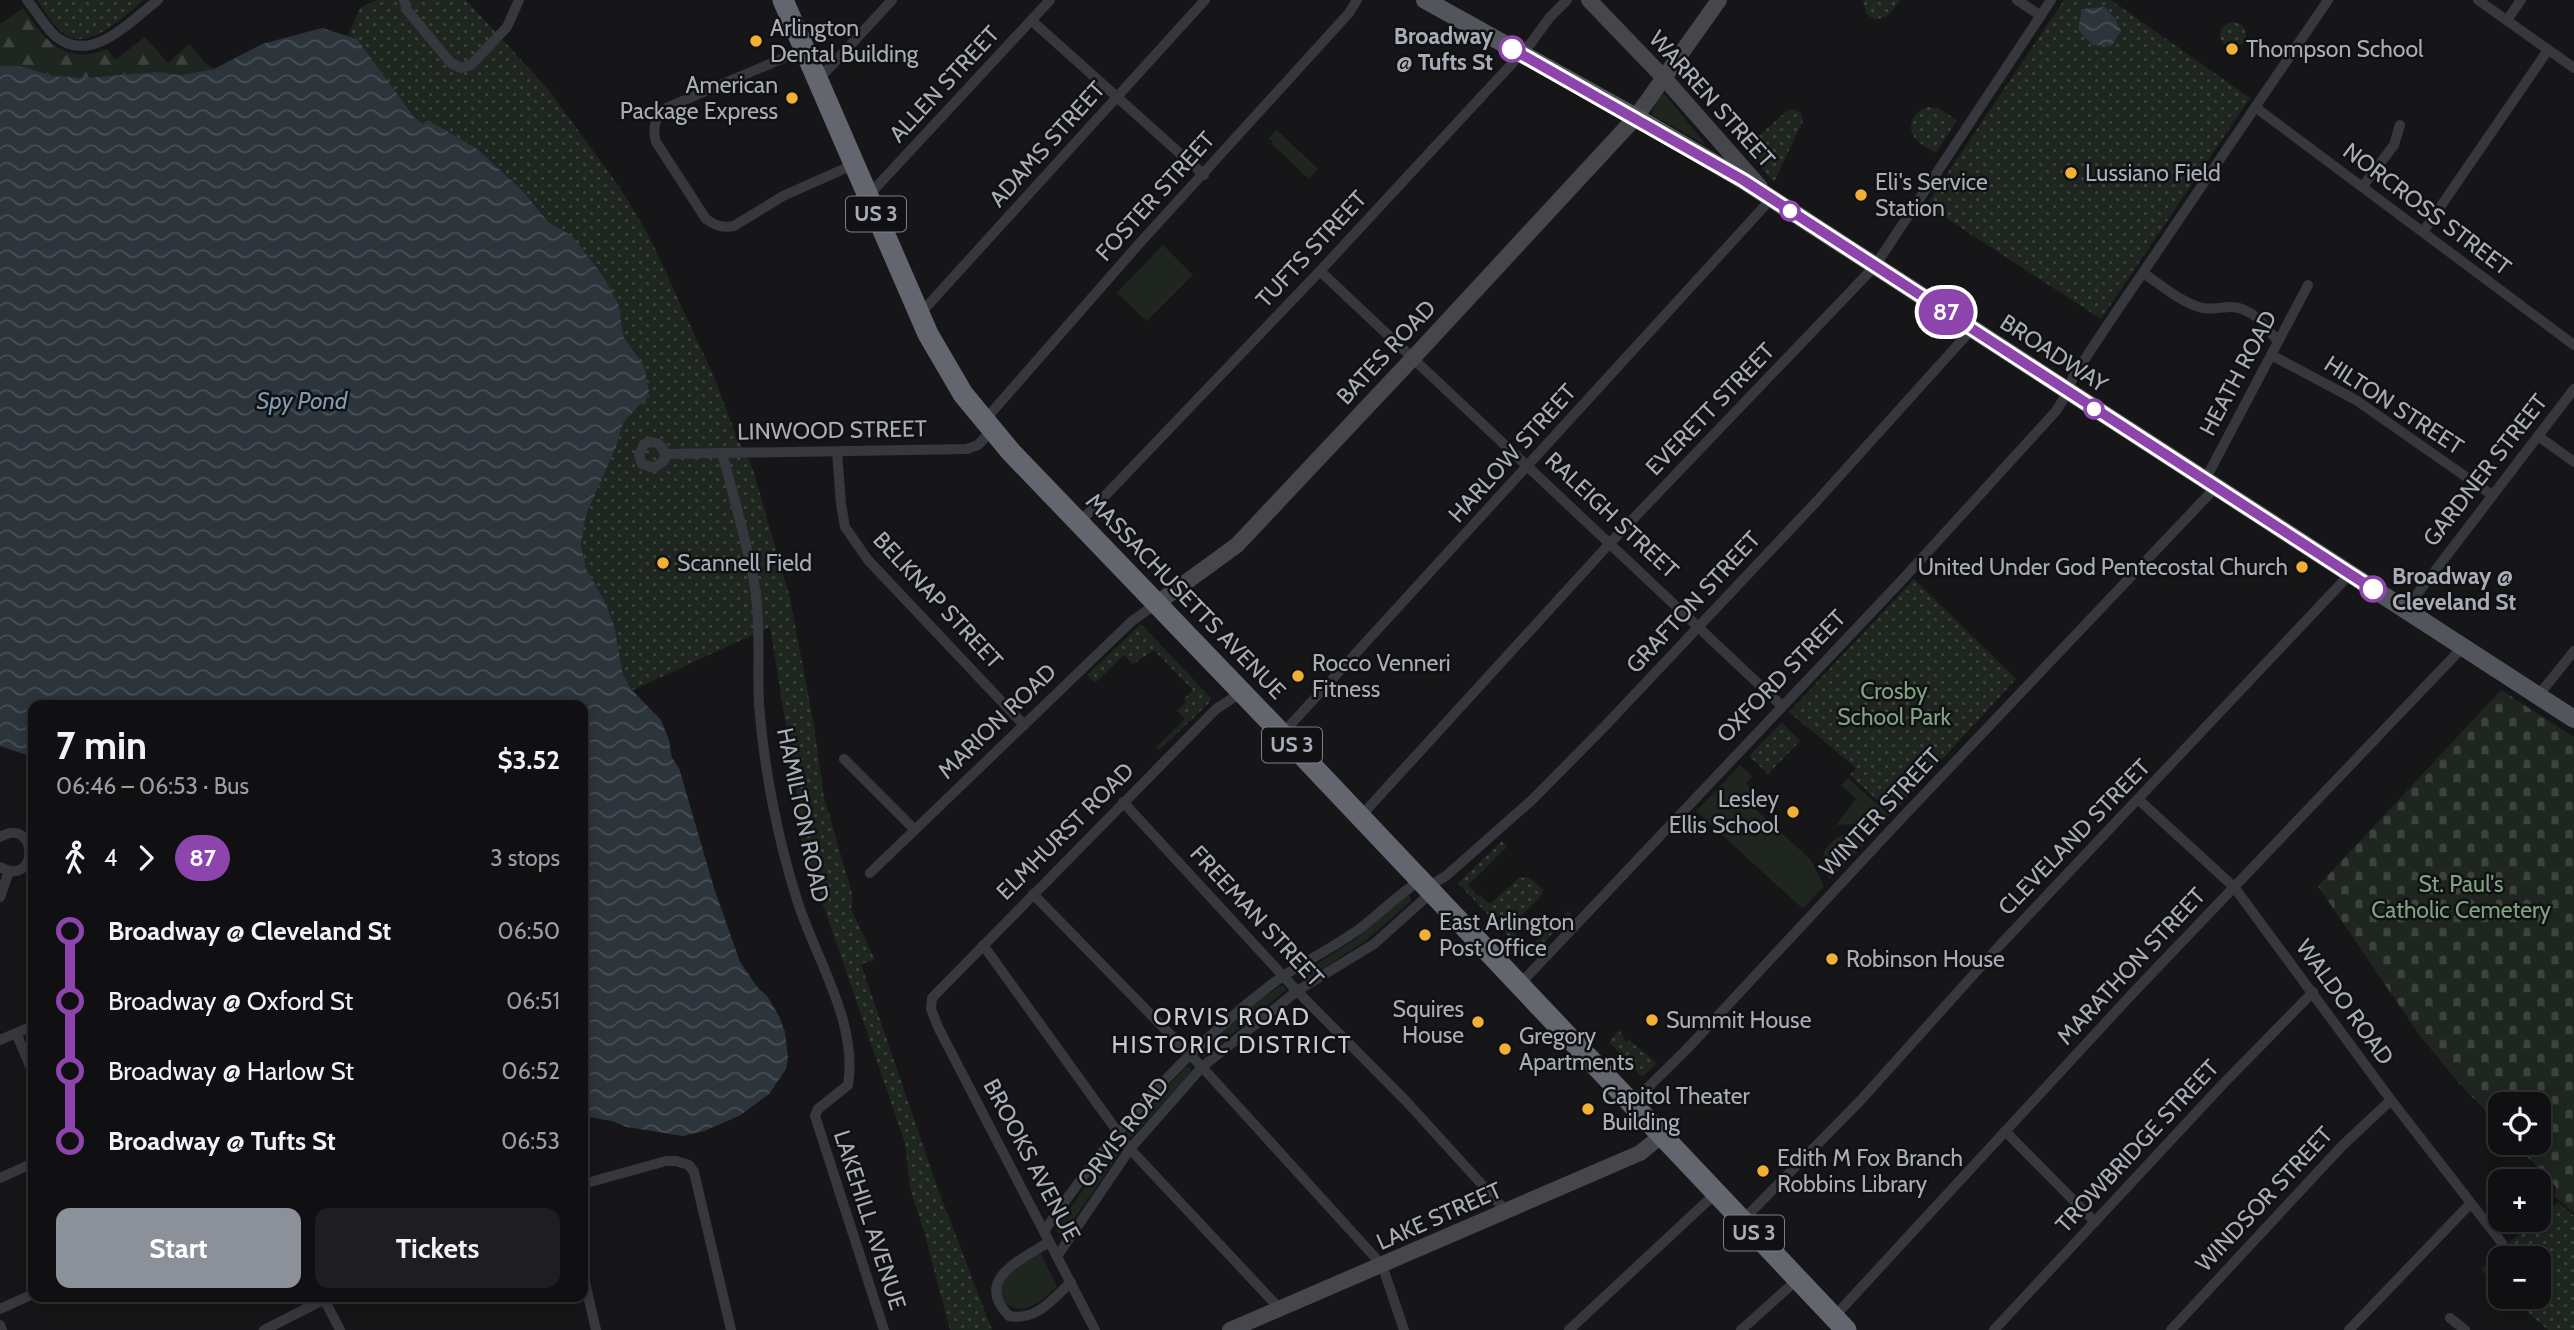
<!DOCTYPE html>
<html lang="en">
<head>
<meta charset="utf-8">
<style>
	:root { --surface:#101012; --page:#1e1e20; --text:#f1f3f6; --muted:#9c9d9f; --line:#303032; --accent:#8c9099 }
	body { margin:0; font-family:Cabin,sans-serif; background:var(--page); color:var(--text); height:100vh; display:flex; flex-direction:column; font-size:26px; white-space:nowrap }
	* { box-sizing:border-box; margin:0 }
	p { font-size:23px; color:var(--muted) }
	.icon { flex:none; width:38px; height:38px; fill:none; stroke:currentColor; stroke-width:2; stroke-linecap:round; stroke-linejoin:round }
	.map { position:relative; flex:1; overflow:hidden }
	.drawer { position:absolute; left:28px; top:700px; width:560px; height:602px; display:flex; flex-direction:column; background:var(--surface); border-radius:14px; box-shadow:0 4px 18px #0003,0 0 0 2px var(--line) }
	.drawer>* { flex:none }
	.badge { padding:0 14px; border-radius:23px; font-size:24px; line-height:46px }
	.controls { position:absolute; left:2488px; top:1092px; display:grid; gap:14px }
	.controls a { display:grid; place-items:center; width:63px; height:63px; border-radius:14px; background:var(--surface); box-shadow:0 4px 18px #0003,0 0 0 2px var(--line); font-size:35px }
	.map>.badge { position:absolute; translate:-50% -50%; box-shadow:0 0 0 4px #fff }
	.legs { display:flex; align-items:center; gap:10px; height:77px; padding:0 28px; font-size:23px }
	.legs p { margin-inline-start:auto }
	.summary { display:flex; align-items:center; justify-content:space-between; height:119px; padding:0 28px }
	h1 { font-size:38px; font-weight:700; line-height:52px }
	.primary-button { display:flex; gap:14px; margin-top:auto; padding:14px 28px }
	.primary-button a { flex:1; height:80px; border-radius:14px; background:var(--accent); color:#fff; font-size:28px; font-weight:700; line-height:80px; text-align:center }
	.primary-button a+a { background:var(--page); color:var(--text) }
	ul { padding:0 28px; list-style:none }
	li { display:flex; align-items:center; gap:24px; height:70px; font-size:26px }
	li i { display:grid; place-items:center; width:10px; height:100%; margin:0 9px; background:currentColor }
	li i::after { content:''; width:18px; height:18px; margin:-9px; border:5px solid; border-radius:50%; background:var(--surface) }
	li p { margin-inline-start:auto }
	li:first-child i { background:linear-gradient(#0000 50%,currentColor 0) }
	li:last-child i { background:linear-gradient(currentColor 50%,#0000 0) }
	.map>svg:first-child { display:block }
</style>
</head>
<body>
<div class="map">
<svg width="2574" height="1330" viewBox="0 0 2574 1330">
	<defs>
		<pattern id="forest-firs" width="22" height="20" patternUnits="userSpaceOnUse" patternTransform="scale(1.75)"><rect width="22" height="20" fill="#1e261f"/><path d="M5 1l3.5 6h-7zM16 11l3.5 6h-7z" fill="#3c433d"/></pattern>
		<pattern id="cemetery-stones" width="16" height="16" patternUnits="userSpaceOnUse" patternTransform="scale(1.75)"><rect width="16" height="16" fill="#1e261f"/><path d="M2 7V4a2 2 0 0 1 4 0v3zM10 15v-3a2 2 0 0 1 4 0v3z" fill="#3c433d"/></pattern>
		<pattern id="park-dots" width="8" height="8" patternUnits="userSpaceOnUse" patternTransform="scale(1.75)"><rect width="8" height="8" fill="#1e261f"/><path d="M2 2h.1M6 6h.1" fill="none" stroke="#3c433d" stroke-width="1.8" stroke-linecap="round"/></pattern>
		<pattern id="water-waves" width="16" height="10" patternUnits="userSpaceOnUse" patternTransform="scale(1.75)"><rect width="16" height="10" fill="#2c353c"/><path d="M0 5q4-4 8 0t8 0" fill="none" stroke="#485056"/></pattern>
	</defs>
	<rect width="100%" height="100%" fill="#161618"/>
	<g fill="#1e261f">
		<path d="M1664,93L1707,146L1652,115L1656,102Z"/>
		<path d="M1276,129L1318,169L1309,179L1271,143L1274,141L1268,140Z"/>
		<path d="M1163,245L1193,275L1147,321L1117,293Z"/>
		<path d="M1740,765L1752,776L1746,784L1759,795L1751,805L1811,860L1824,886L1803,909L1696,811Z"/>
		<path d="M1848,778L1889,815L1888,819L1874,833L1859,824L1836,825L1856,799L1841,785Z"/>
		<path d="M1843,835H1852L1866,842L1830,879C1816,861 1823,844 1843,835Z"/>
		<path d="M1406,895L1410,896L1411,901L1367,940L1305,980L1300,975L1357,938Z"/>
		<path d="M1281,986H1284L1286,990L1204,1057L1201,1054C1211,1035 1262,996 1281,986Z"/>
		<path d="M1186,1067H1190L1191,1072L1131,1138L1127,1137L1126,1133L1133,1123Z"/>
		<path d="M1118,1144L1122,1146L1119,1154L1061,1238L1056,1229L1104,1159Z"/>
		<path d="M1040,1251L1057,1287C1038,1304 1020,1321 1000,1297C1000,1270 1019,1266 1040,1251Z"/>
	</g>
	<path fill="url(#forest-firs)" d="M23,8C45,41 65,66 107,49L115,60L145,37L168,63L189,44L204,62L214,69L182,75L156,72L86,78L53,76L20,66H0V24Z"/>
	<path fill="url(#cemetery-stones)" d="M2501,690L2574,737V1213L2555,1197L2556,1187L2514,1143H2539V1104H2501V1127L2459,1083L2420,1036L2318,886Z"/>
	<g fill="url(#park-dots)">
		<path d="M37,0H144C127,14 88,53 64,34C53,26 45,11 37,0Z"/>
		<path d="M377,0H466L547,88L621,189L650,238L715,379L737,438L751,463L790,598L813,720L824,797L853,897L851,909L875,960L861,964L938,1189L992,1330H950L925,1235L910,1188L905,1143L802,843L795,781L770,627L633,690L623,675L614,625L603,598L586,569L581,544L586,515L616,447L623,423L640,403L645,405L649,391L644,366L624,338L618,303L603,276L572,237L548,222L523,191L476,148L428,120L423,124L414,117L357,39L348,35L360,8Z"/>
		<path d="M1863,0H1900C1891,13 1882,26 1866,14Z"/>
		<path d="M2064,0H2111L2250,98L2101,319L1926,205Z"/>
		<circle cx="2233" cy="35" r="13"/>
		<path d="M1928,107L1938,108L1957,120L1936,153C1930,149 1921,145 1916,139C1905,127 1914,111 1928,107Z"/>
		<path d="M1793,109L1801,113L1803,121L1774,182L1744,149L1788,110Z"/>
		<path d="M1914,579L2016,679L1892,814L1850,775L1856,768L1789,712Z"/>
		<path d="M1141,624L1211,698L1209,703L1159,750L1157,747L1185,719L1177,711L1186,702L1184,699L1193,690L1154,650L1133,664L1124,655L1095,683L1087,675Z"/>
		<path d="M1782,722L1800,741L1768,774L1749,756Z"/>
		<path d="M1502,841L1507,847L1468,885L1478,896L1480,895L1490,904L1519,878L1529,877L1543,890L1542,895L1510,927L1528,949L1568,911L1571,914L1529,958L1458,883Z"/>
		<path d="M1619,1030L1626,1042L1629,1040L1657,1063L1642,1077L1609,1042Z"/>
		<path d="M2558,1202L2574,1216V1330H2548L2511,1297H2539V1258H2501V1288L2481,1270L2496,1253Z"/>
	</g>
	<g fill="url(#water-waves)">
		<path d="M2105,7L2116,20L2121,31L2111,46L2093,45L2078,30L2082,9Z"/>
		<path d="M322,28L357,39L414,117L423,124L428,120L476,148L523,191L548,222L572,236L603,276L618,303L624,338L644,366L649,391L645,405L640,404L623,423L616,447L586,515L581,544L586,569L603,598L614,625L623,675L632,690L661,720L669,740L672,758L679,768L714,888L740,962L758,988L767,996L779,1016L785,1032L788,1058L786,1069L769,1094L739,1116L704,1131L683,1136L627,1127L612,1121L583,1116V705H33V757L0,746V66H20L53,76L86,78L156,72L182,75L214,69L262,44Z"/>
	</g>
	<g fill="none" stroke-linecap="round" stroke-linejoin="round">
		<g stroke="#37383d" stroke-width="10">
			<path d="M27,0C36,11 44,25 54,35C90,67 130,21 158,0"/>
			<path d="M404,0L407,10L451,63L461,68L471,65L507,27L519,0"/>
			<path d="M2017,0L2041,16"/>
			<path d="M2478,0L2574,68"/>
			<path d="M1031,20L1204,175"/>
			<path d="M2507,20L2521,0"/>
			<path d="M805,49L666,108C655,118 652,128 656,142L706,219C716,226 722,228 734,226L783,196L855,164"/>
			<path d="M818,80L892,0"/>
			<path d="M2255,107L2574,345"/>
			<path d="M2363,186L2394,145L2400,125"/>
			<path d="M868,196L1050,0"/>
			<path d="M2423,232L2548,50"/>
			<path d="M1320,271L1782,706"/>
			<path d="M2143,273C2160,284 2179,301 2199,307C2210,311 2220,307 2231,307C2252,307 2267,327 2278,342"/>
			<path d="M919,315L1205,0"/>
			<path d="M2271,355L2356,400L2492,495"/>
			<path d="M984,421L1138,245L1349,13L1357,0"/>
			<path d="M2538,436L2574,462"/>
			<path d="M837,452L841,504L845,527L868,560L1024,725"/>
			<path d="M722,453C734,498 747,542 755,588C761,626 757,666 759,705C764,769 778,841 798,903C817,961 858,1023 848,1085L818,1109L815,1116L884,1330"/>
			<path d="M665,454L664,461L654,468L642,464L639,455L644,444C655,440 661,443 665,454L967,449L978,445L992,430"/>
			<path d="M2205,480L2308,285"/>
			<path d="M1079,523L1320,271L1531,43L1550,17L1567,0"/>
			<path d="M2405,610L2574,389"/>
			<path d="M2538,696L2574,651"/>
			<path d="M1282,734L1771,199"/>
			<path d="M844,759L914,829"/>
			<path d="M2139,800L2234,887L2391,1100L2502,1243"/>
			<path d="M1123,802L1297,991L1406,1101L1506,1211"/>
			<path d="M1360,817L1611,542L1875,266L2051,0"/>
			<path d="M0,837C38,815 40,889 0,867"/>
			<path d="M870,873L1132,621L1156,604"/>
			<path d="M1427,887L1446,876L1533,799L1605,726L1817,501L1972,329"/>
			<path d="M1033,894L1202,1067L1382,1265L1404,1330"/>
			<path d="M0,897L9,871"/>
			<path d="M983,945L1130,1149L1280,1309"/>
			<path d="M1519,985L1903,579L2056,411L2068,392L2073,377L2108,324L2328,0"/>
			<path d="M16,1033L33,1073"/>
			<path d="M0,1040L33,1026"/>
			<path d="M1632,1103L1687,1049L1898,822L2216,487"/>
			<path d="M2005,1131L2095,1222"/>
			<path d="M0,1178L33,1163"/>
			<path d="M583,1184L666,1161H676L689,1165L694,1172L731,1330"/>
			<path d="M1742,1221L1860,1101L2001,944L2350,574"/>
			<path d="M1045,1230C1107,1138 1183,1052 1272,984C1300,963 1334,948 1362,927C1382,911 1399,894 1421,880"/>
			<path d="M1049,1242C1021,1260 973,1279 1009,1316C1037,1321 1052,1300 1071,1282"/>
			<path d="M1058,1255L1130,1149L1202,1067L1297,991L1374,944L1432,892"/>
			<path d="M583,1274L596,1330"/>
			<path d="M323,1297L340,1330"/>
			<path d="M0,1309L33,1294"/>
			<path d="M1834,1317L2132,994L2463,647"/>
			<path d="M2450,1318L2465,1330"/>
			<path d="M0,1325L2,1330"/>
			<path d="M264,1330L329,1297"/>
			<path d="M1095,1330L938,1027L931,1009L932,998L1216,709L1242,692"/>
			<path d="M1569,1330L1716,1193"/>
			<path d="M1741,1330L1798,1279"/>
			<path d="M1994,1330L2223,1084L2313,992"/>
			<path d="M2171,1330L2342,1146L2391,1100"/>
			<path d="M2349,1330L2470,1204"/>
		</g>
		<g stroke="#45474d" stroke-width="16">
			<path d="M1589,0L1665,79L1760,187"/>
			<path d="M1156,604L1237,545L1413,358L1636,117L1719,0"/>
			<path d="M1230,1330L1640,1153L1661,1136"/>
		</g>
		<path stroke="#53555c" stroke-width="18" d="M1425,0L1636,117L1743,180L2574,719"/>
		<path stroke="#63666e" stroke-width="21" d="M783,0L928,334L963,394L1011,452L1282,734L1846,1330"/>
	</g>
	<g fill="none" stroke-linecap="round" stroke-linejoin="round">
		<g stroke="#fff" stroke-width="16">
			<path id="line-1" d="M1512,49L1743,180L2373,589"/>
		</g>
		<use href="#line-1" stroke="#8e44ad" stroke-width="10"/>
	</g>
	<g fill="#f2b134" stroke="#111113" stroke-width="2.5">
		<circle cx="756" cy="41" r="7"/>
		<circle cx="2232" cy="49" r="7"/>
		<circle cx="792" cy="98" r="7"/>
		<circle cx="2071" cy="173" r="7"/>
		<circle cx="1861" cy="195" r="7"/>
		<circle cx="663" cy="563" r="7"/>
		<circle cx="2302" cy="567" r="7"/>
		<circle cx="1298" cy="676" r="7"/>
		<circle cx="1793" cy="812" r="7"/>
		<circle cx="1425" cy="935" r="7"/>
		<circle cx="1832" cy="959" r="7"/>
		<circle cx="1652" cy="1020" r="7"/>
		<circle cx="1478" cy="1022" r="7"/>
		<circle cx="1505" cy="1049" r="7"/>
		<circle cx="1588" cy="1109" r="7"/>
		<circle cx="1763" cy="1171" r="7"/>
	</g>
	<g fill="#fff" stroke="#8e44ad" stroke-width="3.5">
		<circle cx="1512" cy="49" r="12"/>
		<circle cx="1790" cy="211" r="9"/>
		<circle cx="2094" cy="409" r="9"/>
		<circle cx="2373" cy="589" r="12"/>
	</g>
	<g text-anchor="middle" stroke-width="5" stroke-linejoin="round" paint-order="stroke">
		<g fill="#111113" stroke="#7b7e86" stroke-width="2">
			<rect x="846" y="196.5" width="60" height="35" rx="5"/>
			<rect x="1262" y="727.5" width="60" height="35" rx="5"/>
			<rect x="1724" y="1215.5" width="60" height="35" rx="5"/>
		</g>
		<g font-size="21" font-weight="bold" fill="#a8adb8">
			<text x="876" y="221">US 3</text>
			<text x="1292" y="752">US 3</text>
			<text x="1754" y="1240">US 3</text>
		</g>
		<g font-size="23" fill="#a8adb8" stroke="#111113" text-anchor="start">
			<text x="770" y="36">Arlington<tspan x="770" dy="26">Dental Building</tspan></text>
			<text x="2246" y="57">Thompson School</text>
			<text x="778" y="93" text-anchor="end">American<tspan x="778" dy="26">Package Express</tspan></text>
			<text x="2085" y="181">Lussiano Field</text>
			<text x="1875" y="190">Eli's Service<tspan x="1875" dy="26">Station</tspan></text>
			<text x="677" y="571">Scannell Field</text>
			<text x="2288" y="575" text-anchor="end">United Under God Pentecostal Church</text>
			<text x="1312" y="671">Rocco Venneri<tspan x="1312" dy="26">Fitness</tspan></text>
			<text x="1779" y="807" text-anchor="end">Lesley<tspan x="1779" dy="26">Ellis School</tspan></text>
			<text x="1439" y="930">East Arlington<tspan x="1439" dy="26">Post Office</tspan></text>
			<text x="1846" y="967">Robinson House</text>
			<text x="1464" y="1017" text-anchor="end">Squires<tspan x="1464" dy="26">House</tspan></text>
			<text x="1666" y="1028">Summit House</text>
			<text x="1519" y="1044">Gregory<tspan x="1519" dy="26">Apartments</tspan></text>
			<text x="1602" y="1104">Capitol Theater<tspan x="1602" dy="26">Building</tspan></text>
			<text x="1777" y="1166">Edith M Fox Branch<tspan x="1777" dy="26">Robbins Library</tspan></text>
		</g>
		<g font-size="23" font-weight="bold" fill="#a8adb8" stroke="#111113" text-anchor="end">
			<text x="1493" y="44">Broadway<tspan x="1493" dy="26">@ Tufts St</tspan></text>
			<text x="2392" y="584" text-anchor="start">Broadway @<tspan x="2392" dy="26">Cleveland St</tspan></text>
		</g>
		<g font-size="23" fill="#a8adb8" stroke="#111113">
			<text transform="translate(944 84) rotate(-47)" y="8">ALLEN STREET</text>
			<text transform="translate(1712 99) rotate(48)" y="8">WARREN STREET</text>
			<text transform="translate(1047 144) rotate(-48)" y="8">ADAMS STREET</text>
			<text transform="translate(1155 196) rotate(-48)" y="8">FOSTER STREET</text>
			<text transform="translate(2427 209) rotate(37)" y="8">NORCROSS STREET</text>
			<text transform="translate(1311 249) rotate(-47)" y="8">TUFTS STREET</text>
			<text transform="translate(1386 352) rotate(-47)" y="8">BATES ROAD</text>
			<text transform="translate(2054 353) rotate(33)" y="8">BROADWAY</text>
			<text transform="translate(2238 373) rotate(-62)" y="8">HEATH ROAD</text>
			<text transform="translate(2394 405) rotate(33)" y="8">HILTON STREET</text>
			<text transform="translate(1710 409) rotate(-46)" y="8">EVERETT STREET</text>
			<text transform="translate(832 430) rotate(-1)" y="8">LINWOOD STREET</text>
			<text transform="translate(1512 453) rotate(-48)" y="8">HARLOW STREET</text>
			<text transform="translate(2485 470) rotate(-52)" y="8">GARDNER STREET</text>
			<text transform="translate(1612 515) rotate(43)" y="8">RALEIGH STREET</text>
			<text transform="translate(1186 596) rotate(46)" y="8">MASSACHUSETTS AVENUE</text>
			<text transform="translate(938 600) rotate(47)" y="8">BELKNAP STREET</text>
			<text transform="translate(1693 602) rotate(-47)" y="8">GRAFTON STREET</text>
			<text transform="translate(1781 676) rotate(-46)" y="8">OXFORD STREET</text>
			<text transform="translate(997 721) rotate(-44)" y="8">MARION ROAD</text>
			<text transform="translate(1880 812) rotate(-47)" y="8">WINTER STREET</text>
			<text transform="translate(803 815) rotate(78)" y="8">HAMILTON ROAD</text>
			<text transform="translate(1065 831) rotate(-45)" y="8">ELMHURST ROAD</text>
			<text transform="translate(2074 837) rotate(-46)" y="8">CLEVELAND STREET</text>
			<text transform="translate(1257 916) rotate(47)" y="8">FREEMAN STREET</text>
			<text transform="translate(2131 966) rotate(-47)" y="8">MARATHON STREET</text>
			<text transform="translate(2345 1002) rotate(54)" y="8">WALDO ROAD</text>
			<text transform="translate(1123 1132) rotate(-52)" y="8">ORVIS ROAD</text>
			<text transform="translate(2137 1146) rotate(-47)" y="8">TROWBRIDGE STREET</text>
			<text transform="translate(1032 1160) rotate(62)" y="8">BROOKS AVENUE</text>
			<text transform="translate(2264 1199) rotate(-47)" y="8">WINDSOR STREET</text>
			<text transform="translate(1439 1216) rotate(-24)" y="8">LAKE STREET</text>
			<text transform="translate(870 1220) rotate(72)" y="8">LAKEHILL AVENUE</text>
		</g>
		<g font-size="23" fill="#7fa381" stroke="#111113">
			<text x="1894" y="699">Crosby<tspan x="1894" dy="26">School Park</tspan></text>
			<text x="2461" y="892">St. Paul's<tspan x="2461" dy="26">Catholic Cemetery</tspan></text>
		</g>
		<g font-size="24" font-style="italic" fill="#7f9bb3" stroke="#111113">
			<text x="302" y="409">Spy Pond</text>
		</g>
		<g font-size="24" letter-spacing="2" fill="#c9ccd4" stroke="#111113">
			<text x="1232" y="1025">ORVIS ROAD<tspan x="1232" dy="28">HISTORIC DISTRICT</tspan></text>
		</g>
	</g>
</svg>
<div class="controls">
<a><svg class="icon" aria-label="locate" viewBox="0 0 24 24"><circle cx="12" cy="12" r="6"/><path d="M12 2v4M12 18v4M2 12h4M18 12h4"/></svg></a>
<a>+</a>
<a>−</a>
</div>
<b class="badge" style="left:1946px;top:312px;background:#8e44ad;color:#fff">87</b>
<section class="drawer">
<div class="summary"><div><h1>7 min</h1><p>06:46 – 06:53 · Bus</p></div><b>$3.52</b></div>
<div class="legs"><svg class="icon" aria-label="walk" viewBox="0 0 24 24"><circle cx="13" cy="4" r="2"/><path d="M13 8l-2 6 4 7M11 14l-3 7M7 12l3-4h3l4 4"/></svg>4<svg class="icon" aria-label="forward" viewBox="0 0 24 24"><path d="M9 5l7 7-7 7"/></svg><b class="badge" style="background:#8e44ad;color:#fff">87</b><p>3 stops</p></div>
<ul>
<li><i style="color:#8e44ad"></i><b>Broadway @ Cleveland St</b><p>06:50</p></li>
<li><i style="color:#8e44ad"></i><span>Broadway @ Oxford St</span><p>06:51</p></li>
<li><i style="color:#8e44ad"></i><span>Broadway @ Harlow St</span><p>06:52</p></li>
<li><i style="color:#8e44ad"></i><b>Broadway @ Tufts St</b><p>06:53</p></li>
</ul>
<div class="primary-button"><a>Start</a><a>Tickets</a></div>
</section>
</div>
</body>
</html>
